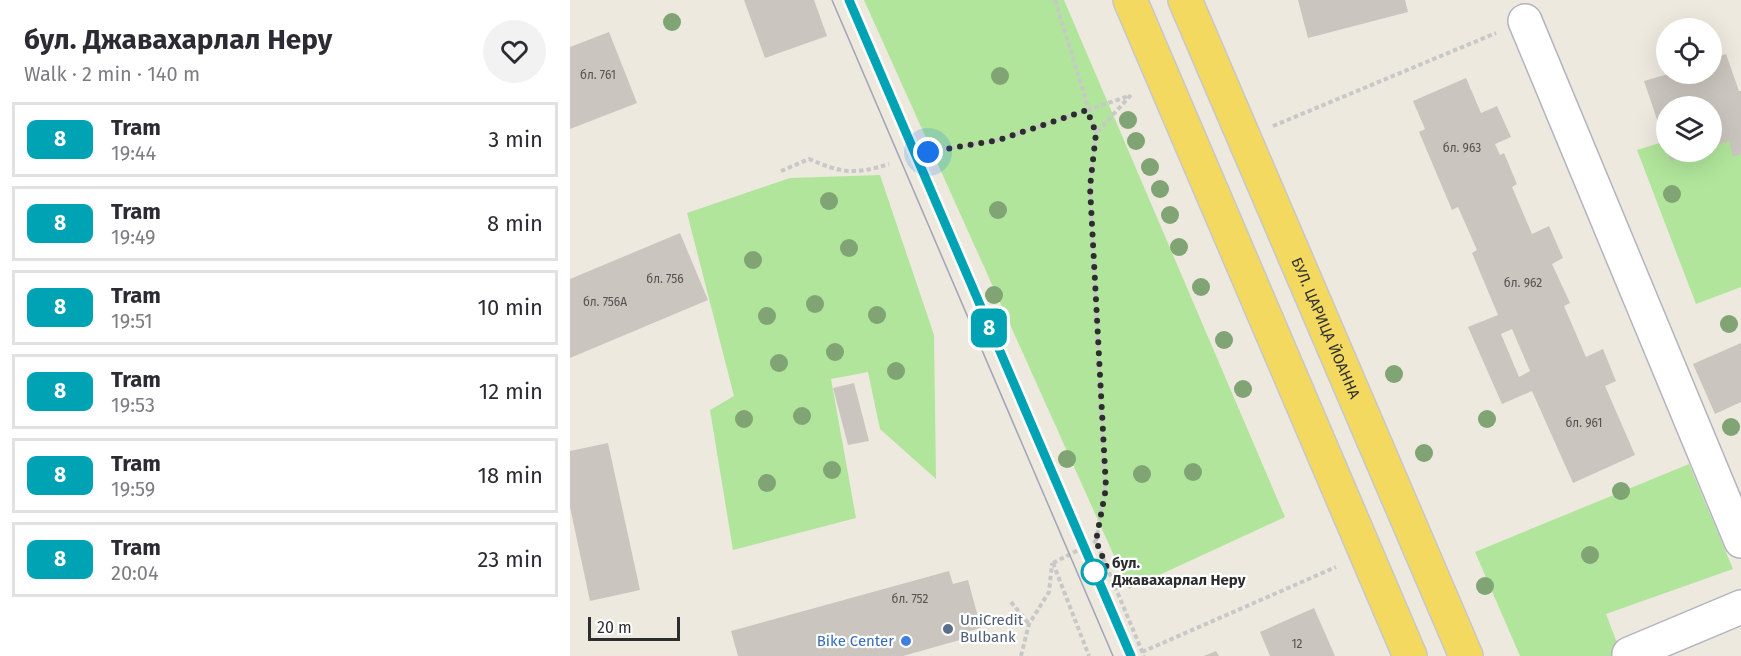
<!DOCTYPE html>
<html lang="en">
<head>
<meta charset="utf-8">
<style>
	:root { --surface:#fff; --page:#f2f2f3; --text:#2b2b33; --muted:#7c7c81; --line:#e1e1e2 }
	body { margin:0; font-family:"Fira Sans",sans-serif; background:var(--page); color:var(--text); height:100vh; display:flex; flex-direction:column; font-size:22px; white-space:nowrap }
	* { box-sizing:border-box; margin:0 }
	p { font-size:20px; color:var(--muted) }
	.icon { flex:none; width:33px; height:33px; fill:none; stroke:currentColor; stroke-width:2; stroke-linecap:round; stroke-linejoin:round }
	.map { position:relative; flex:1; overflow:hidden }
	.side { display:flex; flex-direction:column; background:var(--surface); width:570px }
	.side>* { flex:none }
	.badge { padding:0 12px; border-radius:9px; font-size:21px; line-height:39px }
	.buttons { position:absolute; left:1086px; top:18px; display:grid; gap:12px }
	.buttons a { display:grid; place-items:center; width:66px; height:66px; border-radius:50%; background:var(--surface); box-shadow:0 6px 24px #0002; font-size:30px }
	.scale { position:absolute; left:18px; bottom:15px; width:92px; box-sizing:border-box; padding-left:6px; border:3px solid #2d2d2d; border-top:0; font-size:16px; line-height:21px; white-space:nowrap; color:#2d2d2d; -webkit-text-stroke:4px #fff; paint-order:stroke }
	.you { position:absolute; width:30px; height:30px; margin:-15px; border:4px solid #fff; border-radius:50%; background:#1a73e8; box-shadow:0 0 0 9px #1a73e833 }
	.map>.badge { position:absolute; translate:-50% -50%; box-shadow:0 0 0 3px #fff }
	.round { display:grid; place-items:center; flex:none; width:63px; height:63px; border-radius:32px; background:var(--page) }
	.summary { display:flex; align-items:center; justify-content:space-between; height:102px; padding:0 24px }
	h1 { font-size:28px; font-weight:700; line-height:45px }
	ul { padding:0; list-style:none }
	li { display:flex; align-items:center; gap:18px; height:75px; margin:0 12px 9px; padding:0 12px; border:3px solid var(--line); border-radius:0px }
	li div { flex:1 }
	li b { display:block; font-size:22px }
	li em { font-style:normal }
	li .badge { min-width:66px; font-weight:700; text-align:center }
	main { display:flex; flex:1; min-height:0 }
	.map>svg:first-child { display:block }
</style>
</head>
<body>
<main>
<section class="side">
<div class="summary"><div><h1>бул. Джавахарлал Неру</h1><p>Walk · 2 min · 140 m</p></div><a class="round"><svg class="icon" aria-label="heart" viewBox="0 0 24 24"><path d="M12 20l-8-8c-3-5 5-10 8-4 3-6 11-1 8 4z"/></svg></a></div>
<ul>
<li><span class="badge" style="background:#00a3b4;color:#fff">8</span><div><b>Tram</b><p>19:44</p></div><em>3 min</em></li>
<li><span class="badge" style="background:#00a3b4;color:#fff">8</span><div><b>Tram</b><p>19:49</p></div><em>8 min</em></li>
<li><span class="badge" style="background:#00a3b4;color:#fff">8</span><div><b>Tram</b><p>19:51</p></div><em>10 min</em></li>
<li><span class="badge" style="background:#00a3b4;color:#fff">8</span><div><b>Tram</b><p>19:53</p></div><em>12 min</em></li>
<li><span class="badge" style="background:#00a3b4;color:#fff">8</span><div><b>Tram</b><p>19:59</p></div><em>18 min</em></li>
<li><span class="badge" style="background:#00a3b4;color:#fff">8</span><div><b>Tram</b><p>20:04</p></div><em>23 min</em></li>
</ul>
</section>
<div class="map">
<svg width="1171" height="656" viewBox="0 0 1171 656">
	<rect width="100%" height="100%" fill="#eee9df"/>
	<g fill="#b0e59b">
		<path d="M294,0H494L715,517L559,589Z"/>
		<path d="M1171,118V287L1126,304L1067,150L1096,141V152H1142V127Z"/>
		<path d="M310,175L364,335L366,479L310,429L298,372L261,379L286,518L163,550L140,410L164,396L117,213L220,178Z"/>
		<path d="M1119,464L1163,569L1036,614L1052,656H950L905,552Z"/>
	</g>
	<g fill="#cac5be" fill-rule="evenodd">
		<path d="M174,0H244L257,36L195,58Z"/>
		<path d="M728,0H835L838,12L738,38Z"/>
		<path d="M39,32L67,103L0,129V47Z"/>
		<path d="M1156,54L1169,91H1171V154L1163,157L1159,141L1142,147V106H1096V146L1074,81L1098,74H1142V59Z"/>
		<path d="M896,78L911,113L927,106L941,137L925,144L930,155L934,153L947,184L942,187L962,234L979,226L993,258L982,264L1000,303L994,306L1016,357L1033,349L1046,381L1035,386L1065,455L1003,483L962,391L932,404L898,327L928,315L902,253L907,250L888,207L882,210L849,132L855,129L843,101ZM942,329L960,371L949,377L931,334Z"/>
		<path d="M1098,152H1127L1101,161Z"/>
		<path d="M110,233L138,300L0,358V279Z"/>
		<path d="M1171,343V402L1145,414L1123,364Z"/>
		<path d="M284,383L299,441L278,445L263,388Z"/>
		<path d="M38,443L70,590L20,601L0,507V451Z"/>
		<path d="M379,571L383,584L398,580L411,628L396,632L397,638L333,656H168L161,631Z"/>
		<path d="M744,608L765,656H700L690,632Z"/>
		<path d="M646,651L649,656H634Z"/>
	</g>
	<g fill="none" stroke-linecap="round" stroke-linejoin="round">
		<g stroke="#b3b4c0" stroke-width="36">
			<g id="minor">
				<path d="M955,21L1171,541"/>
				<path d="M1059,654L1171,607"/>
			</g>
		</g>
		<g stroke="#c8c8c8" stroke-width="36">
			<g id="major">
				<path d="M560,0L840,656"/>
				<path id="s1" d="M615,0L896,656"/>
			</g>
		</g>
		<g stroke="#c8c8c8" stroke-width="4" stroke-dasharray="4.5 3" stroke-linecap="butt">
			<path d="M485,0L526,133"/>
			<path d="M561,95L526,133L520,187L535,488L526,541L574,656"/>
			<path d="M703,126L926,33"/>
			<path d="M358,152L429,140L559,96"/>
			<path d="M211,171L239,159C271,173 285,175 319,164"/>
			<path d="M483,563L519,656"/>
			<path d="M483,563L526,541"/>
			<path d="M441,602L459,624"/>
			<path d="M572,652L766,567"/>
			<path d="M451,656L459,624L479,592L482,563"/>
		</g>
		<use href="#minor" stroke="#fff" stroke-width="33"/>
		<use href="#major" stroke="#f3d95f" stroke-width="33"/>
		<g stroke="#a1a3b7" stroke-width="1.5">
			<path d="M262,0L543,656"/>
			<path d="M279,0L561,656"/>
		</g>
	</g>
	<g fill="#80a473">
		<circle cx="102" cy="22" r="9"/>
		<circle cx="430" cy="76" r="9"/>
		<circle cx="558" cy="120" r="9"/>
		<circle cx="566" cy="141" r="9"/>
		<circle cx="580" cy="167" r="9"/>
		<circle cx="590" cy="189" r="9"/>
		<circle cx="1102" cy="194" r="9"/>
		<circle cx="259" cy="201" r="9"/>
		<circle cx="428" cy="210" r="9"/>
		<circle cx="600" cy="215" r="9"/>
		<circle cx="609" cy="247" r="9"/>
		<circle cx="279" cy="248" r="9"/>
		<circle cx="183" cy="260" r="9"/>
		<circle cx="631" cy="287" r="9"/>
		<circle cx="424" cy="295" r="9"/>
		<circle cx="245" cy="304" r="9"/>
		<circle cx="307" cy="315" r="9"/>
		<circle cx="197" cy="316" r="9"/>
		<circle cx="1159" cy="324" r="9"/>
		<circle cx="654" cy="340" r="9"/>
		<circle cx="265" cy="352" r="9"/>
		<circle cx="209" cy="363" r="9"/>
		<circle cx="326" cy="371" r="9"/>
		<circle cx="824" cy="374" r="9"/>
		<circle cx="673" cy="389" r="9"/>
		<circle cx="232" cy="416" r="9"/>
		<circle cx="174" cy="419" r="9"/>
		<circle cx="917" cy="419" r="9"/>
		<circle cx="1161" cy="427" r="9"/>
		<circle cx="854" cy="453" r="9"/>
		<circle cx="497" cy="459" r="9"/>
		<circle cx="262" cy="470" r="9"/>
		<circle cx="623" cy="472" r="9"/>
		<circle cx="572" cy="474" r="9"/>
		<circle cx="197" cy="483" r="9"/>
		<circle cx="1051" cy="491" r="9"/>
		<circle cx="1020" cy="555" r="9"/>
		<circle cx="915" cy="586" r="9"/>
	</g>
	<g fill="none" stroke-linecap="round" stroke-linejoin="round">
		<g stroke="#fff" stroke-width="14">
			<path id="line" d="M279,0L561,656"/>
		</g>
		<use href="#line" stroke="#00a3b4" stroke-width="9"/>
		<path stroke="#2d2d2d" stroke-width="6" stroke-dasharray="0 10.8" d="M358,152L429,140L517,110L526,133L520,187L536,488L526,541L538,570L524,572"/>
	</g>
	<circle fill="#fff" stroke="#00a3b4" stroke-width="3" cx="524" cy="572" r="12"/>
	<circle fill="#5c6f8a" stroke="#fff" stroke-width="2" cx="378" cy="629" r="6"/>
	<circle fill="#3f7fe0" stroke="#fff" stroke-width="2" cx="336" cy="641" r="6"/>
	<g text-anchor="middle" stroke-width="4.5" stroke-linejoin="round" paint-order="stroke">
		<g font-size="12" fill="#545351">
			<text x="28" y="79">бл. 761</text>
			<text x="892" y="152">бл. 963</text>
			<text x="95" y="283">бл. 756</text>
			<text x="953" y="287">бл. 962</text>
			<text x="35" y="306">бл. 756А</text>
			<text x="1014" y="427">бл. 961</text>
			<text x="340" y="603">бл. 752</text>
			<text x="727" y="648">12</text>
		</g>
		<g font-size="15" fill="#2d2d2d" stroke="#fff">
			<text dy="5" stroke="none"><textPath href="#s1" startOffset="357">БУЛ. ЦАРИЦА ЙОАННА</textPath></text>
		</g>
		<g font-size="15" font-weight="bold" fill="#2d2d2d" stroke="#fff" text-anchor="start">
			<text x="542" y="568">бул.<tspan x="542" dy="17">Джавахарлал Неру</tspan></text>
		</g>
		<g font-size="15" fill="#4e5e75" stroke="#fff" text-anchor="start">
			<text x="390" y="625">UniCredit<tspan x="390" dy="17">Bulbank</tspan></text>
		</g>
		<g font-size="15" fill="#366cbe" stroke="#fff" text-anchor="end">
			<text x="324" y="646">Bike Center</text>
		</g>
	</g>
</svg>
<div class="buttons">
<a><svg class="icon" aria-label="locate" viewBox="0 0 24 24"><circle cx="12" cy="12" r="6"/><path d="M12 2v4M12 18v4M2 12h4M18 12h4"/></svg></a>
<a><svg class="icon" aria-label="layers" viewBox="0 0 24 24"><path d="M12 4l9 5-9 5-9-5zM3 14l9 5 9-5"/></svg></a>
</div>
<div class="scale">20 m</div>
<div class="you" style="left:358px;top:152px"></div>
<b class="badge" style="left:419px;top:328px;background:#00a3b4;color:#fff">8</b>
</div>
</main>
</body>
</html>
